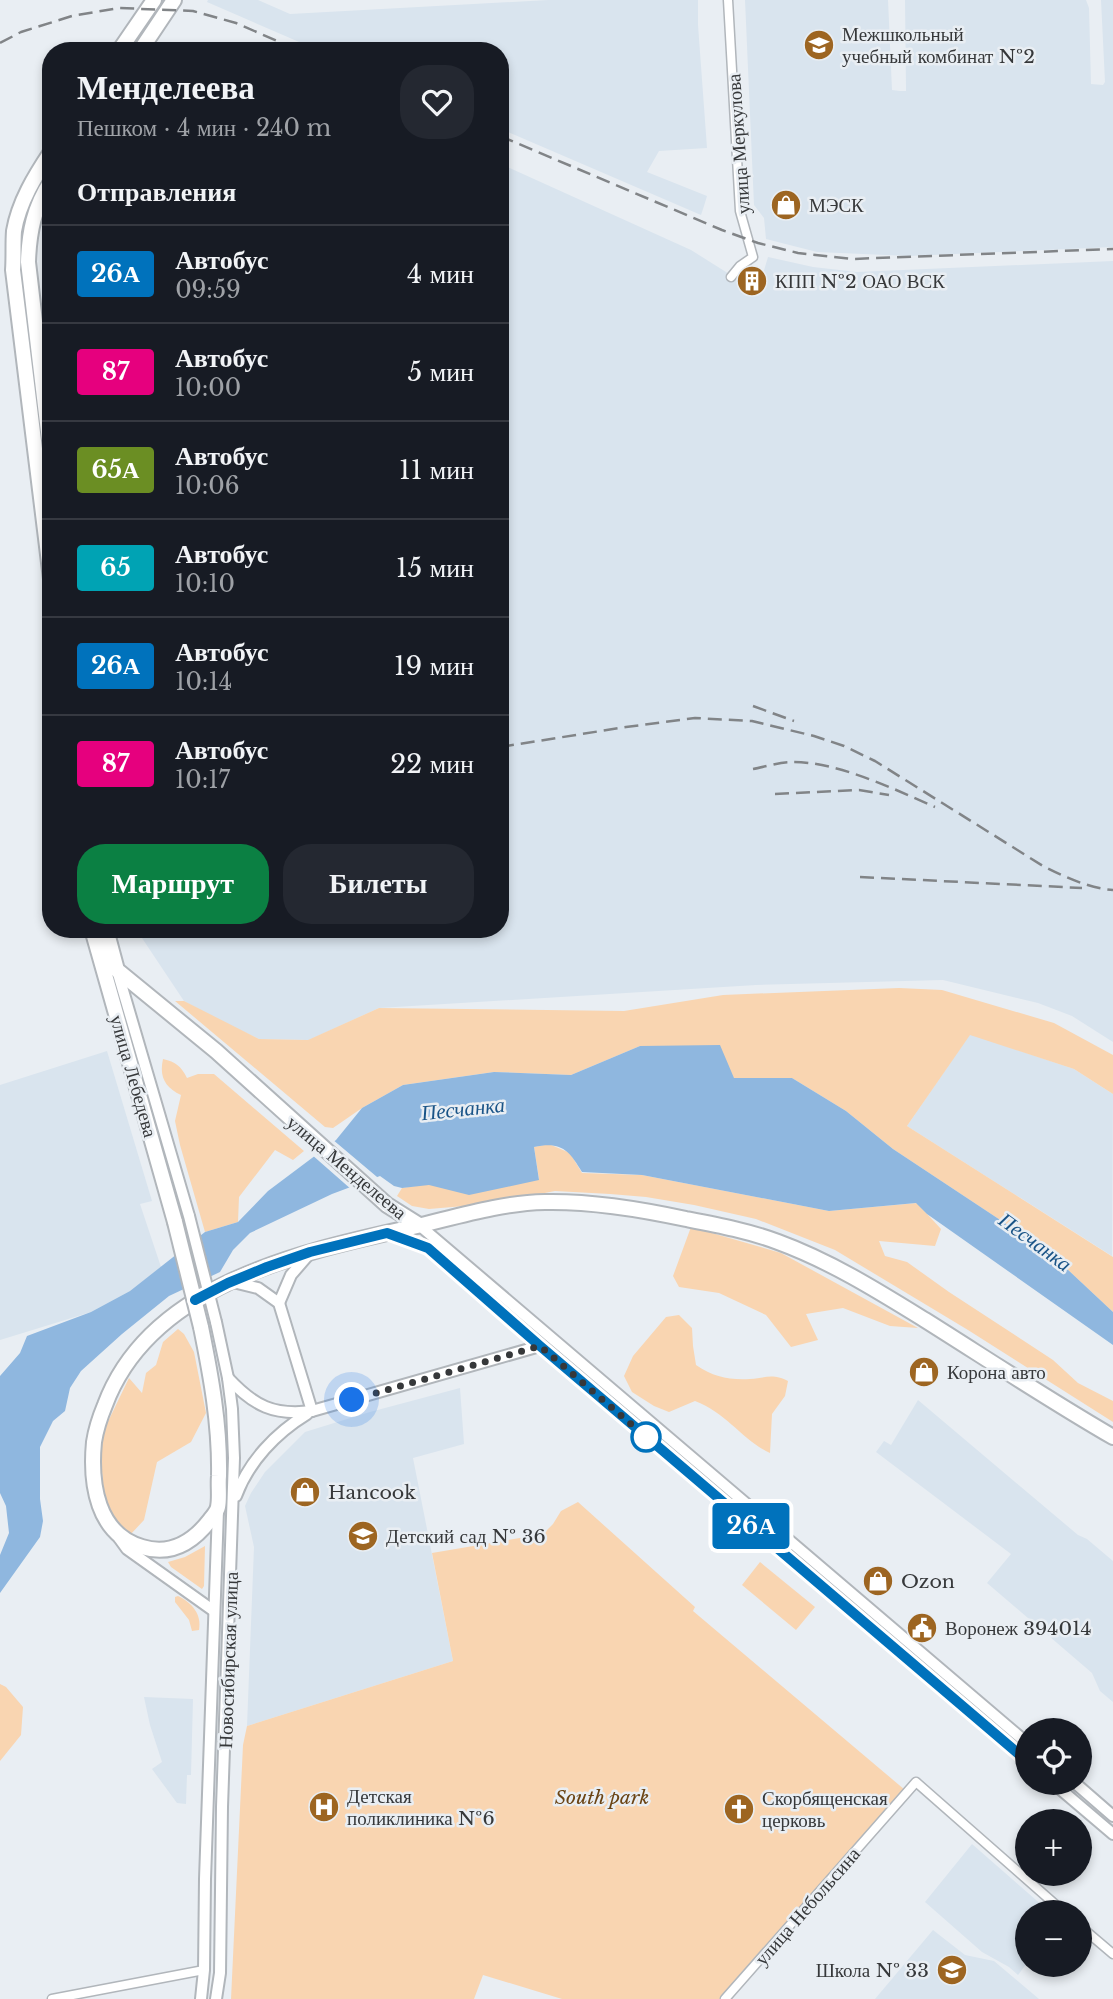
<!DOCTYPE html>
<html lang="ru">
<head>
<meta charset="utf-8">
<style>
	:root { --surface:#171b24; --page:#242831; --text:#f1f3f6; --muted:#9ea1a6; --line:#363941; --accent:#0b8043 }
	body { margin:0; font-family:"Libre Baskerville",serif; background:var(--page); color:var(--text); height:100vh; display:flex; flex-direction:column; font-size:26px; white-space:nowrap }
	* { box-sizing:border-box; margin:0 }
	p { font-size:23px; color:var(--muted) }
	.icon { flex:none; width:38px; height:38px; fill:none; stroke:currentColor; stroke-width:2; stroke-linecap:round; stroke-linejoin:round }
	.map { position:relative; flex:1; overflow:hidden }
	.sheet { position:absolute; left:42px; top:42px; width:467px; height:896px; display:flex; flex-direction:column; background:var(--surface); border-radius:28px; box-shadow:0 4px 10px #0003 }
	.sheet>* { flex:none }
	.badge { padding:0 14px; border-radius:5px; font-size:24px; line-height:46px }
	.fabs { position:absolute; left:1015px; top:1718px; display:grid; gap:14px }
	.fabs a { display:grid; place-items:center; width:77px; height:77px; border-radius:50%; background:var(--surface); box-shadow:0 4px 10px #0003; font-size:35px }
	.you { position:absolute; width:35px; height:35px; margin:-18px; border:5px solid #fff; border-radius:50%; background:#1a73e8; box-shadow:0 0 0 10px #1a73e833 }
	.map>.badge { position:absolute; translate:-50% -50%; box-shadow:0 0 0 4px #fff }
	h2 { padding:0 35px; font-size:26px; line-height:63px }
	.round { display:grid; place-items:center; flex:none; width:74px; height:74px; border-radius:28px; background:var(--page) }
	.overview { display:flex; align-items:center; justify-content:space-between; height:119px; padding:0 35px }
	h1 { font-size:33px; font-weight:800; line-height:52px }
	.primary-button { display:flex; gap:14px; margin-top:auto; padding:14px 35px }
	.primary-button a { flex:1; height:80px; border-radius:28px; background:var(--accent); color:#fff; font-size:28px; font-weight:800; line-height:80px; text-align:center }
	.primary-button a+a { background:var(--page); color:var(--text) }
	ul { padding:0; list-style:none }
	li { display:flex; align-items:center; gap:21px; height:98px; padding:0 35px; border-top:2px solid var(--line) }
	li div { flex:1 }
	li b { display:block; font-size:26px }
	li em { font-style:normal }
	li .badge { min-width:77px; font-weight:700; text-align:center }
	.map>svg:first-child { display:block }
</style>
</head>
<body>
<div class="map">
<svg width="1113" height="1999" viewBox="0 0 1113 1999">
	<rect width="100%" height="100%" fill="#e9eef3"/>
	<g fill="#d9e4ee">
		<path d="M208,0H258L290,14L548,0H698V25L707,148L659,151L647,172L707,196L704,206L701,215L501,129L500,51H320L207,2Z"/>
		<path d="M745,0H888L892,90L900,91H906V87L905,0H1086L1089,8L1091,84L1103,85L1105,82L1101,0H1113V247L909,256L817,252L766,239L764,218L754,205Z"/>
		<path d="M501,164L691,250L761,294L767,284L762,277L768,257L813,267L857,272L1113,261V1042L1072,1016L1038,1003L943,980L756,985L379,1008L309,1040L259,1039L214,1018L184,1001L136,929H500Z"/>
		<path d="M970,1034L1074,1069L1113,1094L1112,1256L907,1126Z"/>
		<path d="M107,1051L152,1201L140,1204L161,1267L130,1291L91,1312L0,1340V1085Z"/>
		<path d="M460,1388L464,1444L413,1458L453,1661L247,1726L254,1547L245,1506L251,1493L265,1472L305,1432L370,1412Z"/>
		<path d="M918,1400L1078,1535L1087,1539L1113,1561V1702L1100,1691L1092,1673L987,1583L1011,1554L876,1452L884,1441L891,1445Z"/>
		<path d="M144,1697L193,1699L191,1775H187L186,1804L177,1803L152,1769L162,1762L150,1725Z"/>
		<path d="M972,1844L1051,1913H1027V1963L1018,1975L1009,1967L982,1952L925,1902Z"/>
		<path d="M933,1930L965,1955L994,1961L1039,1999H875Z"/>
	</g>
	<g fill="#f9d5b1">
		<path d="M899,988L942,990L1054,1023L1113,1055V1094L1074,1069L970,1035L907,1126L1113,1257V1312L1050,1253L893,1149L846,1111L792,1078H734L640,1046L571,1075L494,1072L403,1085L362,1108L333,1128L325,1127L175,1001H184L259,1039L308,1040L379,1008L624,1011L723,995Z"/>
		<path d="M163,1059C176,1062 181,1066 187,1078L198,1074H214L304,1151L293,1160L275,1150L239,1197L238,1222L205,1232L180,1145L175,1121L181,1095C165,1087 159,1077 163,1059Z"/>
		<path d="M549,1144L570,1153L582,1173L642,1175L829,1211L917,1203L941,1229L935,1246L879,1241L885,1256L907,1262L949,1292L1053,1360L1078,1383L1113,1401V1422L968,1330L835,1250L756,1219L694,1205L646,1197L610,1194L555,1191L488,1204L429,1209L412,1206L397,1196L402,1188L429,1184L539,1179L534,1147Z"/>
		<path d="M691,1227L781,1253L918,1328L890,1326L843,1308L806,1314L818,1340L791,1347L766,1315L719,1293L679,1287L673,1276Z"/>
		<path d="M679,1315L692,1328L693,1346L696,1365C714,1377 728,1380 750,1379C766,1378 772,1373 788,1381L785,1396L772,1414L770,1453C742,1440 727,1413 695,1401L669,1412L654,1406L632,1392L624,1376L633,1356L666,1317Z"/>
		<path d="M178,1329L184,1334L194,1352L206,1413L191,1442L157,1462L144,1520L130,1535L119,1529L104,1495L100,1448L102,1434L129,1378L142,1393L146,1373L156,1365L163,1342Z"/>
		<path d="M578,1502L695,1607L693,1611L905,1790L721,1999H562L483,1975L474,1999H231L243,1745L247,1726L453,1661L432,1553L543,1534L553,1524L561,1511Z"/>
		<path d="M205,1546L204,1586L202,1589L171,1567L168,1562L185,1557Z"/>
		<path d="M760,1562L815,1607L796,1630L742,1585Z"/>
		<path d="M178,1596C192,1603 202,1614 199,1630L192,1631L189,1620L175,1602V1597Z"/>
		<path d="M0,1684L6,1687L23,1707L21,1735L0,1761Z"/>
	</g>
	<path fill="#8fb7df" d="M720,1045L734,1078H792L846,1111L893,1149L1050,1253L1113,1312V1345L927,1214L916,1203L829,1211L642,1175L582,1172C569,1150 561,1141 534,1147L539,1180L469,1195L429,1185L402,1188L394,1186L380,1176L332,1194L250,1233L233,1250L220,1272L169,1296L122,1334L81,1371L70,1388L65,1411L53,1421L40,1447V1499L43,1521L40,1537L0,1593V1555L9,1533L6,1506L0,1493V1376L20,1353L27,1336L91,1312L130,1291L205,1232L238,1222L268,1191L336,1140L362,1108L403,1085L494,1072L571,1075L640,1046Z"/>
	<path fill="#e9eef3" d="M332,1139L383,1182L379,1180L352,1190L311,1154Z"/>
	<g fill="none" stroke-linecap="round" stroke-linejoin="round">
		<g stroke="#b1b6bb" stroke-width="11">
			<g id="street">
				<path d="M728,0L740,211L753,257L740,266L731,277"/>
				<path d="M1080,1926L1113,1954"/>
				<path d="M52,1999L204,1970"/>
				<path d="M725,1999L916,1782L1065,1913"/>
			</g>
		</g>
		<g stroke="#b1b6bb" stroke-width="14">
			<g id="secondary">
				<path d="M117,970L189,1216"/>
				<path d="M419,1225L1027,1743"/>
				<path d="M390,1234L428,1248L540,1346L1027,1761"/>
				<path d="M233,1282L258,1288L279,1303L312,1411"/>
				<path d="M279,1303L291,1275L310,1253"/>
				<path d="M216,1322L228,1378L232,1409L234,1458L222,1807L220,1973L216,1999"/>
				<path d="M228,1378C254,1406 274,1416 312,1411L540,1346"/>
				<path d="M236,1496C249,1461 276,1433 307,1414"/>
				<path d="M119,1538L127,1549L214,1611"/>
				<path d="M1053,1783L1113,1834"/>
				<path d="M1075,1783L1113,1816"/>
				<path d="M201,1999L204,1970L205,1879L218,1510"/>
			</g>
		</g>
		<g stroke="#b1b6bb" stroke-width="18">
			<g id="highway">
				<path d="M119,51L154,0"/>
				<path d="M140,51L174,0"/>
				<path d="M51,152C35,176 19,202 14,231C13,244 14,257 13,270L51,579"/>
				<path d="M51,181C34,207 29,232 28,262L51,457"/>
				<path d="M92,929L175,1222"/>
				<path d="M106,929L117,970L216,1051L387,1205L419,1225"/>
				<path d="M201,1327C211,1376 220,1425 219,1476C218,1485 220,1498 218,1507C217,1512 213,1516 210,1520C193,1542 171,1556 142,1547C97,1534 90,1484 94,1442C96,1429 100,1417 105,1405C150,1284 301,1252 413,1227C456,1217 500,1203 545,1202C593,1201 640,1209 686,1219C717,1225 749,1231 778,1242C830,1261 878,1291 925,1320C987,1359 1049,1400 1113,1437"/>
			</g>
		</g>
		<use href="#street" stroke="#fff" stroke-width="8"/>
		<use href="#secondary" stroke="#fff" stroke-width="10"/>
		<use href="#highway" stroke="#fff" stroke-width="14"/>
		<g stroke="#818487" stroke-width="2.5" stroke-dasharray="14 7" stroke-linecap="butt">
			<path d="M0,43L21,32L72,16L119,8L193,11L236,23L300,51"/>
			<path d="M500,136L722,230L758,243L798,253L852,259L1113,249"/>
			<path d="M753,706L794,721"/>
			<path d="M500,747L626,727L695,718L752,721L814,736L844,746L875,761L1043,866C1065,877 1088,888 1113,890"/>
			<path d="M753,769C765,767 779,762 791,762C836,761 894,789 935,807"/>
			<path d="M775,794L859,790L889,795"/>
			<path d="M860,877L1082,888"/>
		</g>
		<g stroke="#b1b6bb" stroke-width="14" stroke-linecap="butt">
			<path id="secondary-bridge" d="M189,1216L216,1322"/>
		</g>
		<g stroke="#b1b6bb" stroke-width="18" stroke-linecap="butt">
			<path id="highway-bridge" d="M175,1222L201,1327"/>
		</g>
		<use href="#secondary-bridge" stroke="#fff" stroke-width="10"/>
		<use href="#highway-bridge" stroke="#fff" stroke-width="14"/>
	</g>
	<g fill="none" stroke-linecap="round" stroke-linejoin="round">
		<g stroke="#fff" stroke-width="16">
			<path id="line" d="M195,1300L228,1283L267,1267L310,1252L387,1233L428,1248L540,1346L1027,1761"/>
		</g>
		<use href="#line" stroke="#0072bc" stroke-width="10"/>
		<path stroke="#36383a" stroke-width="7" stroke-dasharray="0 12.6" d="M352,1400L540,1346L646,1437"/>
	</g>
	<defs>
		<g id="school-disc" transform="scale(1.575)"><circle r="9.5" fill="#9d6521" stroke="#e9eef3"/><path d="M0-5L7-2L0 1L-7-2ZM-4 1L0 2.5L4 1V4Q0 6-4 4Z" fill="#fff"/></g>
		<g id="shop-disc" transform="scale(1.575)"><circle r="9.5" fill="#9d6521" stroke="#e9eef3"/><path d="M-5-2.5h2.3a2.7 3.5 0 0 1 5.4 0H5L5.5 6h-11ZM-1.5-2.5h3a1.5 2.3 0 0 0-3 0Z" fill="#fff"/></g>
		<g id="building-disc" transform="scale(1.575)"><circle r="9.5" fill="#9d6521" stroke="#e9eef3"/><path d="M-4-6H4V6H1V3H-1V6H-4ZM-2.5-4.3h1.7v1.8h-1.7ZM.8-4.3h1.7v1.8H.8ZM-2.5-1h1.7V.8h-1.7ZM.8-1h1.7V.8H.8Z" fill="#fff"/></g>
		<g id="civic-disc" transform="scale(1.575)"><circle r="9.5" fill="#9d6521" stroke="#e9eef3"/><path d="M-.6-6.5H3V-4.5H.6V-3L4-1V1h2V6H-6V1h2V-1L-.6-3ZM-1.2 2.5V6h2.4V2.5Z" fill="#fff"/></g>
		<g id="hospital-disc" transform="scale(1.575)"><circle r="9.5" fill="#9d6521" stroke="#e9eef3"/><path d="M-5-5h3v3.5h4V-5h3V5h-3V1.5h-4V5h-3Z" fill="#fff"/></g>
		<g id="church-disc" transform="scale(1.575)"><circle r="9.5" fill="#9d6521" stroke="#e9eef3"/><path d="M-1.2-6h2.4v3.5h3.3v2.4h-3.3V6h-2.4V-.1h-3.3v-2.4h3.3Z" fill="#fff"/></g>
	</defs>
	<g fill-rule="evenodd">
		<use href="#school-disc" x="819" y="45"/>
		<use href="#shop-disc" x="786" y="205"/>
		<use href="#building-disc" x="752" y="281"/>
		<use href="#shop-disc" x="924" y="1372"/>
		<use href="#shop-disc" x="305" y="1492"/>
		<use href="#school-disc" x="363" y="1536"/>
		<use href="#shop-disc" x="878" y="1581"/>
		<use href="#civic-disc" x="922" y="1628"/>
		<use href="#hospital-disc" x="324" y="1807"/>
		<use href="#church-disc" x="739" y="1809"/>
		<use href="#school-disc" x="952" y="1970"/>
	</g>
	<circle fill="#fff" stroke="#0072bc" stroke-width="3.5" cx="646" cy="1437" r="14"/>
	<g text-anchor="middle" stroke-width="5" stroke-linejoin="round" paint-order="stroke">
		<g font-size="19" fill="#36383a" stroke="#e9eef3" text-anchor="start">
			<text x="842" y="41">Межшкольный<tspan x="842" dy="22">учебный комбинат №2</tspan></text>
			<text x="809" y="212">МЭСК</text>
			<text x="775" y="288">КПП №2 ОАО ВСК</text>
			<text x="947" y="1379">Корона авто</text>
			<text x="328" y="1499">Hancook</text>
			<text x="386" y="1543">Детский сад № 36</text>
			<text x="901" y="1588">Ozon</text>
			<text x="945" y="1635">Воронеж 394014</text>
			<text x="347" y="1803">Детская<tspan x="347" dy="22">поликлиника №6</tspan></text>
			<text x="762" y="1805">Скорбященская<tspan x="762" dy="22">церковь</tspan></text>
			<text x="929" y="1977" text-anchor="end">Школа № 33</text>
		</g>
		<g font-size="19" fill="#36383a" stroke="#e9eef3">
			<text transform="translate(738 144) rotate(-94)" y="7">улица Меркулова</text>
			<text transform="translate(134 1076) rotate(74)" y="7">улица Лебедева</text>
			<text transform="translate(347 1167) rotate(40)" y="7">улица Менделеева</text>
			<text transform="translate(228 1660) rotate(-88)" y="7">Новосибирская улица</text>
			<text transform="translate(807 1906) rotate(-49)" y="7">улица Небольсина</text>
		</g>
		<g font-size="19" font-style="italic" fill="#6b4414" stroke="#e9eef3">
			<text x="602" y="1804">South park</text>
		</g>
		<g font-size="21" font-style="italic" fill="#1a5487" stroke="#e9eef3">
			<text transform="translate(463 1109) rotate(-6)" y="7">Песчанка</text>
			<text transform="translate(1035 1242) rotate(36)" y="7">Песчанка</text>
		</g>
	</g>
</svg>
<div class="fabs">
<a><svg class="icon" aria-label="locate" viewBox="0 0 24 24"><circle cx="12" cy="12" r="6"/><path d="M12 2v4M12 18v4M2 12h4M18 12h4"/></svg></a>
<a>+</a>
<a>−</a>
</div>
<div class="you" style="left:352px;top:1400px"></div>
<b class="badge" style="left:751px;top:1526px;background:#0072bc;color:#fff">26А</b>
<section class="sheet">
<div class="overview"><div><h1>Менделеева</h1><p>Пешком · 4 мин · 240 m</p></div><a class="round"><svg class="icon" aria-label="heart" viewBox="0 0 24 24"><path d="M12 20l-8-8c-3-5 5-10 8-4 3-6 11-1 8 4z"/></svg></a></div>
<h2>Отправления</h2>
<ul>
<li><span class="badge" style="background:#0072bc;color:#fff">26А</span><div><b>Автобус</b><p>09:59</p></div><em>4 мин</em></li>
<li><span class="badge" style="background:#e6007e;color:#fff">87</span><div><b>Автобус</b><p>10:00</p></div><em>5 мин</em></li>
<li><span class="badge" style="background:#6b8e23;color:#fff">65А</span><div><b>Автобус</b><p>10:06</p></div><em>11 мин</em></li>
<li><span class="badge" style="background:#00a3b4;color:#fff">65</span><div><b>Автобус</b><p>10:10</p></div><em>15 мин</em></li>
<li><span class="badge" style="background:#0072bc;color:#fff">26А</span><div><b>Автобус</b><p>10:14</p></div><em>19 мин</em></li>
<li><span class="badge" style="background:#e6007e;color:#fff">87</span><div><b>Автобус</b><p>10:17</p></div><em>22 мин</em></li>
</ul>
<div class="primary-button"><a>Маршрут</a><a>Билеты</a></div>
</section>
</div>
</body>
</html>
